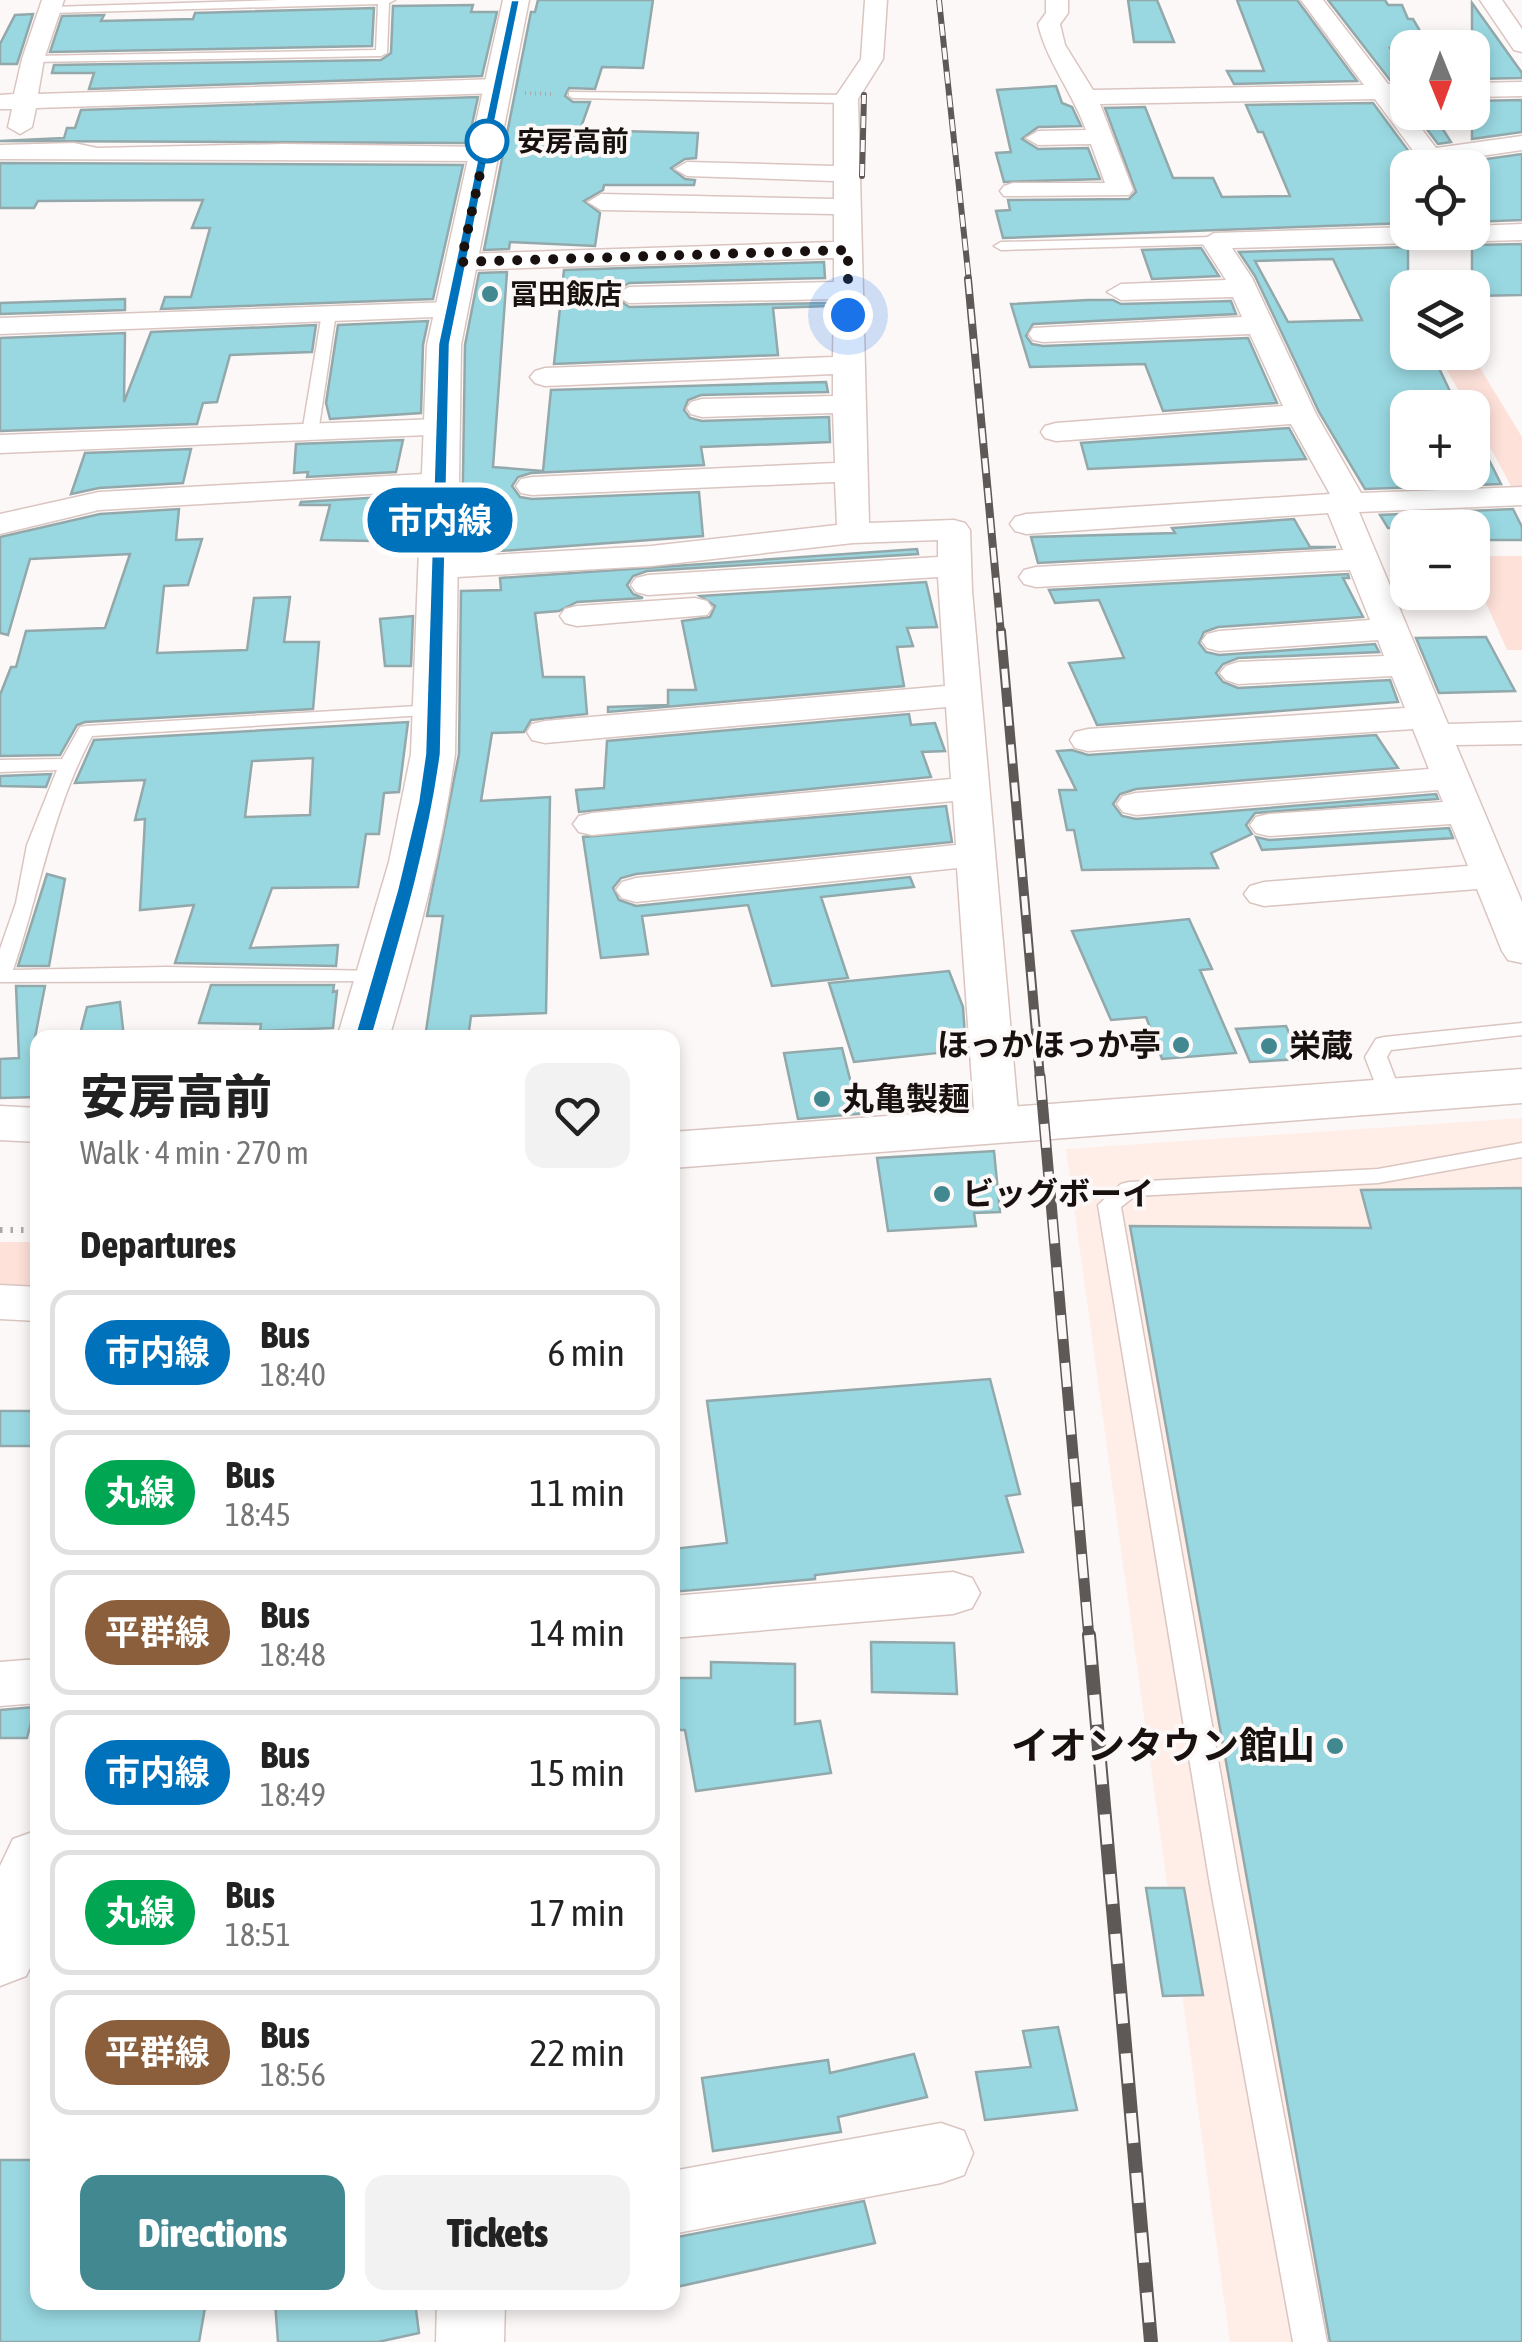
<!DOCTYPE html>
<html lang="en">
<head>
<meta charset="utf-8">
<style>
	:root { --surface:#fff; --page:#f2f2f2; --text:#222; --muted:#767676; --line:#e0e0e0; --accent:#418891 }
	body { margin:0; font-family:"Asap Condensed","Noto Sans JP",sans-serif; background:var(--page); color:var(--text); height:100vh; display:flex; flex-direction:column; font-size:38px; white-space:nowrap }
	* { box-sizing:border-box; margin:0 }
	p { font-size:32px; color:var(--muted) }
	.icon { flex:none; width:55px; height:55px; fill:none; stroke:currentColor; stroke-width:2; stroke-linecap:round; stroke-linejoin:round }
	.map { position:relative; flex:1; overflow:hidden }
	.details { position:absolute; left:30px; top:1030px; width:650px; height:1280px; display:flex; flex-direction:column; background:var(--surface); border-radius:20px; box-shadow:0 5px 15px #0003 }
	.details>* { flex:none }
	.badge { padding:0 20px; border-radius:32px; font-size:35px; line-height:65px }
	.needle { width:65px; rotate:179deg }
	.tools { position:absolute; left:1390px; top:30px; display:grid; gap:20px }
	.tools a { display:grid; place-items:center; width:100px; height:100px; border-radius:20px; background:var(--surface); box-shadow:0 5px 15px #0003; font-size:50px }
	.you { position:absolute; width:50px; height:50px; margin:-25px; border:8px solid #fff; border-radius:50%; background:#1a73e8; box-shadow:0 0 0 15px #1a73e833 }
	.map>.badge { position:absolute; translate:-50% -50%; box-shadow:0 0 0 5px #fff }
	h2 { padding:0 50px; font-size:38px; line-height:90px }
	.round { display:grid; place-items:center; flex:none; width:105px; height:105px; border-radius:20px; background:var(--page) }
	.headline { display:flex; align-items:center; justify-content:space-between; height:170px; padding:0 50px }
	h1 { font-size:48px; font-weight:800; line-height:75px }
	.primary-button { display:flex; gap:20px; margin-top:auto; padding:20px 50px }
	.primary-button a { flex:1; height:115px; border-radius:20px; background:var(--accent); color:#fff; font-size:40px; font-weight:800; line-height:115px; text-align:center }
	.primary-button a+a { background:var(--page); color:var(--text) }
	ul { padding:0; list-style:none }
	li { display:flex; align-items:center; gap:30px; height:125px; margin:0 20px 15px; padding:0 30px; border:5px solid var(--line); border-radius:20px }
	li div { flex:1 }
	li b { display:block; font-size:38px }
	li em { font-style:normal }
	li .badge { min-width:110px; font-weight:700; text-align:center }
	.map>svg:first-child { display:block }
</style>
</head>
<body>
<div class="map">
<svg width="1522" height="2342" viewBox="0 0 1522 2342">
	<rect width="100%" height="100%" fill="#fcf8f7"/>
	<path fill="#ffede8" d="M1522,1118V2342H1230L1066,1149Z"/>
	<g fill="#fee2da">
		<path d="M1437,353H1471L1522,437V506L1473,416L1472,408L1468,407Z"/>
		<path d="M1472,556H1522V650H1507L1473,574Z"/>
		<path d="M0,1242H37V1291L0,1289Z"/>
	</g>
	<g fill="#99d8e1" stroke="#93a8ab" stroke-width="2.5" fill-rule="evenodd">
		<path d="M538,0H653L643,68L602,67L595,89L569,88L565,96L573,102H590L580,130L698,133L696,158L685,159L671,168L685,179L695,180L694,185H604L603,190L584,201L600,213L595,246L510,242L509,249L484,250L531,12H535Z"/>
		<path d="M1128,0H1157L1174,42H1134Z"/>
		<path d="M1237,0H1297L1357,81L1234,84L1227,71H1264Z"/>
		<path d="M1328,0H1385L1388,5H1402L1408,19H1413L1430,48H1390L1408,80H1390Z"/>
		<path d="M1472,3L1522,73V78L1472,79Z"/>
		<path d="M473,5L471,12H497L482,76L89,89L94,73H52L54,65L381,60L391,53L393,6Z"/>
		<path d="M374,8L372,46L50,52L62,16L104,15L101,21L193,19L195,13Z"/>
		<path d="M33,14L17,64H0V44L15,15Z"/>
		<path d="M1056,86L1062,103L1072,107L1081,126L1038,127L1022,139L1038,149L1088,148L1100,179L1004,182L996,153L1011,152L997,90Z"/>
		<path d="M478,97L468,143L0,141L64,138L67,128H75L81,110Z"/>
		<path d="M1522,100V132L1472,139V101Z"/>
		<path d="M1373,103L1421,168H1408V223L1003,238L996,211L1010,210L1008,200L1129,199L1136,192L1105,108L1145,107L1173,178H1213L1222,197L1290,196L1263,132H1258L1246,105Z"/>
		<path d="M1414,112H1432L1451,142L1438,144Z"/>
		<path d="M1522,154V220L1472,222V161Z"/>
		<path d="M0,163L463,165L433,299L161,309L165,297H191L210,228H192L203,200L38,201L34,208H0Z"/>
		<path d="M1522,244V295L1472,296V245Z"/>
		<path d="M1408,247V352H1414L1418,362H1436L1458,408H1395L1408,434V472H1472V426L1501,484L1365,489L1319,412L1255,276L1239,252ZM1333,259L1362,320L1288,322L1255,261Z"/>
		<path d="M1201,248L1219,276L1152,279L1142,250Z"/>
		<path d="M824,262L825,278L629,283L611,294L629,307L827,303L828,306L773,308L778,355L554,364L564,270Z"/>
		<path d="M507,272L493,467L543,471L551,390L826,382L828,392L701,395L688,400L684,410L690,418L702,421L829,417L830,442L701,447L704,465L531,473L518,477L512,486L520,497L532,499L699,492L703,536L500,551V541H462L465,345L479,273Z"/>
		<path d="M125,299V310L0,314V303Z"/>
		<path d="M1088,300H1113L1121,304L1231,301L1236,314L1033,324L1026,336L1032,344L1043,346L1248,338L1277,403L1163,411L1145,364L1030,367L1011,304Z"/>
		<path d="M428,321L423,345L421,413L330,419L326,403L338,325Z"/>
		<path d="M316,325L312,352L230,355L217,402L203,403L197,424L0,431V338L125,333L124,402L151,332Z"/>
		<path d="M1289,428L1306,459L1088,469L1081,443Z"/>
		<path d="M403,440L396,472L307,477L308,472L294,473L296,444Z"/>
		<path d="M191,449L183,483L99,488L71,494L85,453Z"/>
		<path d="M417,495L416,530L376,531L374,541L321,540L330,505H300L301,502Z"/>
		<path d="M179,509L176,540L202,539L188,585L164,586L157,653L247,650L254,598L290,597L284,642H319L313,709L85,722L77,725L60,755L0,756V695L11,667H16L26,631L105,628L130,554L30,559L8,635L0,633V537L100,514Z"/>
		<path d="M1513,509L1522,527V540H1472V528H1388L1380,515Z"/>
		<path d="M1294,519L1310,547H1336L1038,563L1031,537L1175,533L1172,528Z"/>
		<path d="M917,549L918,554L647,571L633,576L627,585L633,594L643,598L577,602L559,611L535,613L543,677H584L587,714L531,720L524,732L492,733L481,801L550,797L546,1013L471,1016L468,1038H425L443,916H427L459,754L461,591L501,590L500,578Z"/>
		<path d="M1348,574L1349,578H1343L1363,617L1218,627L1204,632L1199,643L1206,652L1219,655L1375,644L1379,652L1238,658L1223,664L1216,673L1223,682L1238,688L1390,680L1398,702L1097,725L1069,663L1124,658L1099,600L1055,603L1049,590Z"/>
		<path d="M926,582L937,627L907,628L913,646L897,647L904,686L608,712V707L668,705V690H696L682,621L710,617L715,606L700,596Z"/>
		<path d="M413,616L411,666H385L380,619Z"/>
		<path d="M1486,637L1515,691L1439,693L1416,638Z"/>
		<path d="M909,714L911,725L935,723L945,751L922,752L931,777L579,812L576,790L604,788L607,741Z"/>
		<path d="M408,722L399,792L384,793L379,834H366L358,887L272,888L250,948L338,945L336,966L175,963L194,905L140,910L145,819L135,820L145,780L75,783L94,740ZM313,758L310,815L245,817L252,761Z"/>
		<path d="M1376,735L1398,768L1136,789L1120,794L1113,804L1122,816L1136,819L1436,794L1438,799L1255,813L1246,825L1252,834L1211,853L1218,868L1082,870L1074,830H1067L1059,790H1076L1057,751L1072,750L1088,755Z"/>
		<path d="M51,774L46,787L0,786V776Z"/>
		<path d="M946,806L952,842L636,874L621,878L613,888L619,900L636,906L910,877L914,887L821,897L848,978L772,986L748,905L642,916L648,954L601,958L583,837Z"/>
		<path d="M1449,828L1453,838L1262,850L1256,837L1269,840Z"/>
		<path d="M47,874L65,879L49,966H18Z"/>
		<path d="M1189,919L1212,969L1200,970L1236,1053L1162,1059L1146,1017L1111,1020L1072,931Z"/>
		<path d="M949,971L963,1007L966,1050L854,1062L829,983Z"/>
		<path d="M211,985H334L333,992L337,991L333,1028L260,1031L261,1024L199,1023Z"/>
		<path d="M16,986H45L31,1058H38V1097L0,1098V1059L19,1058Z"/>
		<path d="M120,1002L124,1038H79L87,1007Z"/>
		<path d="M1286,1026L1301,1059L1250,1062L1236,1029Z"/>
		<path d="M842,1048L859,1114L798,1119L784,1053Z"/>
		<path d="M994,1151L1000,1212L974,1213L976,1226L888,1231L877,1158Z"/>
		<path d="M1522,1188V2342H1330L1130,1226L1371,1228L1361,1190Z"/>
		<path d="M990,1379L1020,1494L1006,1496L1023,1552L815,1575V1579L672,1592V1549L727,1543L707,1401Z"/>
		<rect x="0" y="1411" width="38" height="35"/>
		<path d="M871,1642L954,1643L957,1694L872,1692Z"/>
		<path d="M711,1662L795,1664V1724L820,1721L831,1773L696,1791L685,1730H672V1678H711Z"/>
		<path d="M35,1707L27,1738H0V1710Z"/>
		<path d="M1146,1888H1184L1203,1995L1163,1996Z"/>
		<path d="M1058,2027L1077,2110L985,2120L976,2072L1031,2067L1023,2031Z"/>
		<path d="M914,2054L927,2097L838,2117L841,2132L713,2151L702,2078L828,2060L830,2073Z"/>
		<path d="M0,2160H38V2302H206L199,2342H0Z"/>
		<path d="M864,2201L875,2243L672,2288V2238Z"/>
		<path d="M275,2302H415L419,2333L378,2342H278Z"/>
	</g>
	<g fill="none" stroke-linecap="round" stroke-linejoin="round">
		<g stroke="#dac5c0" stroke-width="3">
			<g id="service">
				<path d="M280,0H395L389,3L387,53L381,56L33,62L27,59L33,56L376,50L378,4L51,13L46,10L51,7Z"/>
				<path d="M569,92L846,95L852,99L846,103L573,98L569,96Z"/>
				<path d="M1214,237L1221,241L1219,244L1001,250L994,246L1001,242Z"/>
				<path d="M329,309L336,313L318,433L310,438L302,433L322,313Z"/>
				<path d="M434,705L443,710L440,714L92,736C52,810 40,891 13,970L166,967L382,971L389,973L392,977L389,981L0,982V949L16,903L27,845L57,770L0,772V760L62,759L80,727L86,726Z"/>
				<path d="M1522,1023V1035L1391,1050L1387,1057L1402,1096L1391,1103L1380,1096L1365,1057L1376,1039L1384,1037Z"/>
				<path d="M1522,1143V1157L1378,1183L1135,1196L1121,1207L1239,1879L1327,2342H1293L1209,1879L1098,1205L1121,1184L1129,1182L1378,1169Z"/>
			</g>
		</g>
		<g stroke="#dac5c0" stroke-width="3">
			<g id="minor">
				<path d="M42,0H64L44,59L38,94L498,79L510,86L498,93L36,108L32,127L20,134L8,127L12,109H0V95L14,94L22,59Z"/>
				<path d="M865,0H887L883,59L858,99L869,523L954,520L965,523L970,530L972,591L1019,1124L1013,1134L997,1138L981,1134L975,1124L957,868L636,902L622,898L616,890L622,882L636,878L956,845L953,801L592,835L579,832L573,824L579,816L592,813L951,779L946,707L545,743L532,740L527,732L532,724L545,721L945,686L938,577L648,595L636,592L631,585L636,578L648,575L938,557V540L853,543L651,566L439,578L427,575L423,568L427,561L439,558L651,546L837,525L835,482L532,495L521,493L516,486L521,479L532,477L835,463L833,413L702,417L691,414L687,408L691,402L702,399L833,396V374L545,386L535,383L530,377L535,371L545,368L833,357L834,299L629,303L615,295L629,287L834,282V258L461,270L448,262L461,254L834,242V214L601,210L588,202L601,194L834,199V181L687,176L675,169L687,162L834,166V99L861,59Z"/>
				<path d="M1046,0H1068V13L1060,24L1065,45L1093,90L1364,85L1301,0H1323L1388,84H1408V98H1398L1436,148L1522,136V150L1447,161L1451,168H1426L1375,99L1100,104L1133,190L1129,195L1004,196L1000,191L1004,186L1013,183H1105L1091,144L1038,145L1026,138L1038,131L1086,130C1073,93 1047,62 1038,24L1046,13Z"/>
				<path d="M1480,0H1502L1522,29V52L1514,50Z"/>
				<path d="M1522,82V96L1472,97V83Z"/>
				<path d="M74,143L97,148L285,144L484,147L496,154L484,161L0,159V145Z"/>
				<path d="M1522,224V240L1232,248L1252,278L1316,414L1361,493L1522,487V505L1359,512L1448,724L1522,722V744L1456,745L1522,902V963L1508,960L1502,951L1477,889L1264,906L1250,902L1244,894L1250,886L1264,882L1468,866L1451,824L1269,836L1256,833L1250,825L1256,817L1269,814L1443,802L1438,790L1136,815L1123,812L1117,804L1123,796L1136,793L1429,769L1413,729L1088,751L1075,748L1070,740L1075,732L1088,729L1405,708L1392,676L1238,684L1226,680L1220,673L1226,666L1238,662L1384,656L1378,640L1219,651L1207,648L1202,641L1207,634L1219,631L1370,620L1350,570L1036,587L1024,584L1019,577L1024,570L1036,567L1343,550L1328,513L1026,534L1015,531L1010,524L1015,517L1026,514L1330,494L1291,424L1056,441L1045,438L1041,432L1045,426L1056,423L1283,406L1250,334L1043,342L1033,340L1029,334L1033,328L1242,317L1233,297L1121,300L1107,292L1121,284L1226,280L1201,241L1214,233L1408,227V232H1472V226Z"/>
				<path d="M450,302L464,310L460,316L0,334V318Z"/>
				<path d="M440,419L451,422L455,428L451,434L0,453V435Z"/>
				<path d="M442,473L453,475L458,482L453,489L99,510L0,534V514L99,492Z"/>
				<path d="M695,598L707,601L712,608L707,615L577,626L565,623L560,616L565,609L577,606Z"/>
				<path d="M0,1285L38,1287V1321L0,1319Z"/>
				<path d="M953,1572L972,1578L980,1593L972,1608L953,1614L672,1638V1596Z"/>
				<path d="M38,1659V1703L0,1706V1662Z"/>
				<path d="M941,2123L964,2131L973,2153L964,2175L941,2183L672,2234V2171Z"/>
				<path d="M437,2302H505L504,2342H436Z"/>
			</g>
		</g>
		<g stroke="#dac5c0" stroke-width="3">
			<g id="tertiary">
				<path d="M1522,1069V1103L672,1168V1132Z"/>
				<path d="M0,1106L38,1108V1142L0,1140Z"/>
			</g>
		</g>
		<g stroke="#dac5c0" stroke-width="3">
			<g id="secondary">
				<path d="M503,0H529L461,345L455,754C442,851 417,944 389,1038H337L389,862L411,754L427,345Z"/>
				<path d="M38,1830V1952L26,1976L0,1986V1866L13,1839Z"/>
			</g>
		</g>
		<path stroke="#ada8a7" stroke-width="4" stroke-dasharray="1 4" stroke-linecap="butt" d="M525,93L552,94"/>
		<path stroke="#ada8a7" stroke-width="6" stroke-dasharray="2.5 8" stroke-linecap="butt" d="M0,1230H38"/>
		<use href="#service" fill="#fff" fill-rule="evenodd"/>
		<use href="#minor" fill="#fff" fill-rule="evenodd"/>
		<use href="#tertiary" fill="#fff" fill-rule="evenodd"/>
		<use href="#secondary" fill="#fff" fill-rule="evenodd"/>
		<g stroke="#5e5856" stroke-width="6">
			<g id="rail-far4">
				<path d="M939,0L969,281"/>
				<path d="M862,176L864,95"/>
			</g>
		</g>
		<g stroke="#5e5856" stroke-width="8">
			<path id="rail-far3" d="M968,279L1001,634"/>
		</g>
		<g stroke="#5e5856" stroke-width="10">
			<path id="rail-far2" d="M1001,631L1040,1078"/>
		</g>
		<g stroke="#5e5856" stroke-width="11">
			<path id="rail-far1" d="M1040,1076L1089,1638"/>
		</g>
		<g stroke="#5e5856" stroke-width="14">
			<path id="rail" d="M1089,1635L1151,2342"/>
		</g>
		<use href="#rail-far4" stroke="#fcf8f7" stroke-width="4" stroke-dasharray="12" stroke-linecap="butt"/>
		<use href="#rail-far3" stroke="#fcf8f7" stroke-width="5" stroke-dasharray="15" stroke-linecap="butt"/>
		<use href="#rail-far2" stroke="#fcf8f7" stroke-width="6" stroke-dasharray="19" stroke-linecap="butt"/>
		<use href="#rail-far1" stroke="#fcf8f7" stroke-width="8" stroke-dasharray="24" stroke-linecap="butt"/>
		<use href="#rail" stroke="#fcf8f7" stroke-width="10" stroke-dasharray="30" stroke-linecap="butt"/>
	</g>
	<path fill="#0072bc" stroke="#fff" stroke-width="2.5" d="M511,0H520L450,344L441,754C428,851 399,944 372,1038L363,1043L354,1038L397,890L418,802L425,754L438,344Z"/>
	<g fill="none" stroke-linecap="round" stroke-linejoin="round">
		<path stroke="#18110f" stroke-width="10" stroke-dasharray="0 18" d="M487,141L461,262L848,250V315"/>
	</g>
	<circle fill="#fff" stroke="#0072bc" stroke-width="5" cx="487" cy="141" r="20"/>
	<g fill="#418891" stroke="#fcf8f7" stroke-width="4">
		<circle cx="490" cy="294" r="10"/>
		<circle cx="1181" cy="1045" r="10"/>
		<circle cx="1269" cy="1046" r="10"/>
		<circle cx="822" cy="1099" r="10"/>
		<circle cx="942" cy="1194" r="10"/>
		<circle cx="1335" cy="1746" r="10"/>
	</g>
	<g text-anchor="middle" stroke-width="8" stroke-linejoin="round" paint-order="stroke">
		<g font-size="28" font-weight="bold" fill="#18110f" stroke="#fcf8f7" text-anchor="start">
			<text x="517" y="151">安房高前</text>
		</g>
		<g font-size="28" font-weight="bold" fill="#18110f" stroke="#fcf8f7" text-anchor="start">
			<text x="510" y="304">冨田飯店</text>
		</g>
		<g font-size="32" font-weight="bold" fill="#18110f" stroke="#fcf8f7" text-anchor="start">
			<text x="1161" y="1056" text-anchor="end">ほっかほっか亭</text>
			<text x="1289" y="1057">栄蔵</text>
			<text x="842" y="1110">丸亀製麺</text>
			<text x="962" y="1205">ビッグボーイ</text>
		</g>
		<g font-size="38" font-weight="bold" fill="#18110f" stroke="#fcf8f7" text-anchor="end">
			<text x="1315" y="1759">イオンタウン館山</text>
		</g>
	</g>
</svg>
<div class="tools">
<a><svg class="needle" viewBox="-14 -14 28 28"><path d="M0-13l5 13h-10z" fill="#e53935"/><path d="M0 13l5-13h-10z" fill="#767676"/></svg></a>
<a><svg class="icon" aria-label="locate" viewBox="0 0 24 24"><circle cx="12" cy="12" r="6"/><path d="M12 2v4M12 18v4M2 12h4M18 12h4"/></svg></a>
<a><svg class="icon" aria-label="layers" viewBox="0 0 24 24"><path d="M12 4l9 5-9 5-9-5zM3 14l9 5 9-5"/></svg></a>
<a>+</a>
<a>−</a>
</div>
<div class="you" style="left:848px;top:315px"></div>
<b class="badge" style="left:440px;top:520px;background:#0072bc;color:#fff">市内線</b>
<section class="details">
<div class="headline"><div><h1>安房高前</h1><p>Walk · 4 min · 270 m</p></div><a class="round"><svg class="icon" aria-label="heart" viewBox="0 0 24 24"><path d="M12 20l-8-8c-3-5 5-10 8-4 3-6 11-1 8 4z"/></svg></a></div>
<h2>Departures</h2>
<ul>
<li><span class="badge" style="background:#0072bc;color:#fff">市内線</span><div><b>Bus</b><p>18:40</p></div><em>6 min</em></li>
<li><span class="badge" style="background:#00a651;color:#fff">丸線</span><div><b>Bus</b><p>18:45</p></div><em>11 min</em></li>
<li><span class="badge" style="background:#8b5e3c;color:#fff">平群線</span><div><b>Bus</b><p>18:48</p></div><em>14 min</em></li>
<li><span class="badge" style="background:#0072bc;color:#fff">市内線</span><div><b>Bus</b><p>18:49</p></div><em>15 min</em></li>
<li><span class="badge" style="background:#00a651;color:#fff">丸線</span><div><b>Bus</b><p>18:51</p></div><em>17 min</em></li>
<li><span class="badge" style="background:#8b5e3c;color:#fff">平群線</span><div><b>Bus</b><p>18:56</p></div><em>22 min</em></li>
</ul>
<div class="primary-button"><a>Directions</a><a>Tickets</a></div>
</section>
</div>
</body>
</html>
